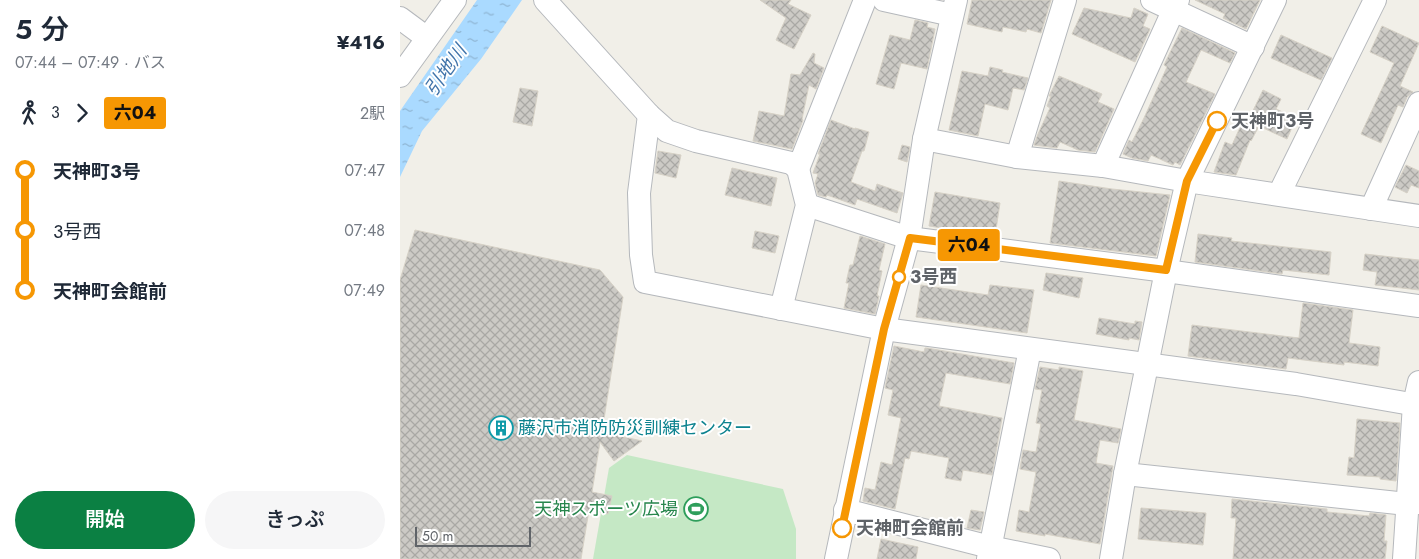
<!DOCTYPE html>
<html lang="ja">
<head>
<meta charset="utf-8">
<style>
	:root { --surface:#fff; --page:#f6f6f7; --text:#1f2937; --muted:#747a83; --accent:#0b8043 }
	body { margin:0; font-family:Jost,"Noto Sans JP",sans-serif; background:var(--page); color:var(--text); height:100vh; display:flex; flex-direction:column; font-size:19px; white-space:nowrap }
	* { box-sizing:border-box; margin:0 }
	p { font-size:16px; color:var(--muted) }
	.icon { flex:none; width:28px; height:28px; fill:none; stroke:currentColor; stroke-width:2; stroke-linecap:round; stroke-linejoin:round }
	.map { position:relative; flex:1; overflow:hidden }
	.sheet { display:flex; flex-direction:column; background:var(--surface); width:400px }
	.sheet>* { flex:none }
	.badge { padding:0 10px; border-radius:4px; font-size:18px; line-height:32px }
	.scale { position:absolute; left:15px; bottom:12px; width:116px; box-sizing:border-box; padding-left:5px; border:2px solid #5f6368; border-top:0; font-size:14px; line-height:18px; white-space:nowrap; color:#5f6368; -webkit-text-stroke:4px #fff; paint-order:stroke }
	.map>.badge { position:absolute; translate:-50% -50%; box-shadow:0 0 0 2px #fff }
	.legs { display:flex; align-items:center; gap:8px; height:55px; padding:0 15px; font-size:16px }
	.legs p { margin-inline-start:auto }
	.overview { display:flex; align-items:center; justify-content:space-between; height:85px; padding:0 15px }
	h1 { font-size:28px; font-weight:600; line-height:38px }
	.cta { display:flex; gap:10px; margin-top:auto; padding:10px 15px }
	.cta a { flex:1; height:58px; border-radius:30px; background:var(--accent); color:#fff; font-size:20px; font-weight:600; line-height:58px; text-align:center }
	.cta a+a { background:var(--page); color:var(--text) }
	ul { padding:0 15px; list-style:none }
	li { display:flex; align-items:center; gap:18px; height:60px; font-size:19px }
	li i { display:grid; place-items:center; width:8px; height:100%; margin:0 6px; background:currentColor }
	li i::after { content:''; width:12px; height:12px; margin:-6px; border:4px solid; border-radius:50%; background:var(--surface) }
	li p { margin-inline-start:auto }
	li:first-child i { background:linear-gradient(#0000 50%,currentColor 0) }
	li:last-child i { background:linear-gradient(currentColor 50%,#0000 0) }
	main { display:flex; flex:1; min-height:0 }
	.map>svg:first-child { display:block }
</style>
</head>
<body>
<main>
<section class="sheet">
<div class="overview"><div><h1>5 分</h1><p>07:44 – 07:49 · バス</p></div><b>¥416</b></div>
<div class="legs"><svg class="icon" aria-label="walk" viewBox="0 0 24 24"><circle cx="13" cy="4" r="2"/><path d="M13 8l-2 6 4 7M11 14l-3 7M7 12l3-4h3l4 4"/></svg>3<svg class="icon" aria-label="forward" viewBox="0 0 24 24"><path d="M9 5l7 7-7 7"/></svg><b class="badge" style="background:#f69703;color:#111">六04</b><p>2駅</p></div>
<ul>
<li><i style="color:#f69703"></i><b>天神町3号</b><p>07:47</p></li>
<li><i style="color:#f69703"></i><span>3号西</span><p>07:48</p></li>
<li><i style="color:#f69703"></i><b>天神町会館前</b><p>07:49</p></li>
</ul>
<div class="cta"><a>開始</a><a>きっぷ</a></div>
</section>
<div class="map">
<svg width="1019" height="559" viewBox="0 0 1019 559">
	<defs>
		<pattern id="water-ripples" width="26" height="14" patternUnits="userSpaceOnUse" patternTransform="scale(1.25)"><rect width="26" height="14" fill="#aadaff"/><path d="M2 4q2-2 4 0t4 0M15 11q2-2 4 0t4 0" fill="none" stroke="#8eb4d2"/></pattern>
		<pattern id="building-cross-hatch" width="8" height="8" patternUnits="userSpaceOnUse" patternTransform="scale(1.25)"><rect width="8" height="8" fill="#cccac5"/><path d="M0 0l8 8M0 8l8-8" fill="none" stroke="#a9a8a4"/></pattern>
	</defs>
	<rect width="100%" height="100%" fill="#f1efe8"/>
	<path fill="#c5e8c5" d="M227,455L383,489L396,529V559H193L209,468Z"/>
	<path fill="url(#water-ripples)" d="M77,0H122L81,59L22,131L0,177V111Z"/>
	<g fill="url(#building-cross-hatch)" stroke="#d6d1c6">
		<path d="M360,0H391L388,4L411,15L394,49L376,40L386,18Z"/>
		<path d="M572,0H651L641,33L627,29L626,32L603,27L602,32L567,24Z"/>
		<path d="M795,0H860L846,29L823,18L825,14Z"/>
		<path d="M684,8L731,18L734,8L748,14L743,26L750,29L735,62L672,34Z"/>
		<path d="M515,20L528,23L527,27L535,29L527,69L501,63L494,89L476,84L490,35L510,40Z"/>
		<path d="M982,26L1019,43L1000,86L1013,92L1007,97L1003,107L998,105L981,143L961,134L994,63L970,52Z"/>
		<path d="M782,28L835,53L830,63L801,50L786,82L815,94L780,165L775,162L773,165L751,155L748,161L732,158L723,154L729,140L732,142L744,118L767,67L764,65Z"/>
		<path d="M881,35L932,58L921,80L871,58Z"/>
		<path d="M413,53L415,54L414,63L424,68L416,89L409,85L402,119L403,120L392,149L353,141L359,111L384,116L391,74L400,75Z"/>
		<path d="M590,67L603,70L602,72L628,78L624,90L613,88L608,110L585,104L578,136L549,130L562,71L588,76Z"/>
		<path d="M659,76L702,94L698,102L714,109L695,152L678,150L660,142L657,148L634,145L638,134L650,108L647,106L651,96H649Z"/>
		<path d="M120,88L138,91L132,126L113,122Z"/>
		<path d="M863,90L881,99L876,109L896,118L887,139L848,121Z"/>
		<path d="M431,120L455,129V128L469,132L464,151H462L451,182L475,191L477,184L503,193L497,213L457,199L455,205L427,195L426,197L418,195L415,183L418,174L413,173L420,154H418Z"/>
		<path d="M843,121L858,128L851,141L850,140L836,175L814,172L825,142L832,145Z"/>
		<path d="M502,145L510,147L507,162L498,159Z"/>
		<path d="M258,151L281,155L276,178L255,173Z"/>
		<path d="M1006,165L1019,171V188L1011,185L1007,193L995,187Z"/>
		<path d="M332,168L377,178L371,206L325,195Z"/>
		<path d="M659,181L712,189L770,195L756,256L650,243Z"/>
		<path d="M535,192L600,203L595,236L529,226Z"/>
		<path d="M15,230L200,270L223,297L202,432L242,441L214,461L200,442L192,492L212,496L208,514L189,510L181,559H0V280Z"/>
		<path d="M355,231L379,236L375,253L352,248Z"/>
		<path d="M798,234L832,238L831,241L931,252L929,275L883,270L882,274L795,262Z"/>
		<path d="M460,236L485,244L479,270L482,271L477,296H479L475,314L444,308L449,283H446L450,265H453Z"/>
		<path d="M965,254L1019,260V290L975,285L977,272L963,270Z"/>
		<path d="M646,273L683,278L679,298L643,290Z"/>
		<path d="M521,285L588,295L590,285L634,290L627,333L516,317Z"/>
		<path d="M903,303L953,310L949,343L980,347L978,366L944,362V365L888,358L886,369L788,356L792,325L899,338Z"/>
		<path d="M699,318L735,324V321L742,322L739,340L729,338V340L696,334Z"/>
		<path d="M494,346L524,352L525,348H527L614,363L610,384L546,373L539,406L602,418L592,475L563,470L561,481L545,478L549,458L511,451L509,459L505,458L495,509L463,501L465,488L475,490L481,462L492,465L501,418L488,415L493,390L485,388Z"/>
		<path d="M640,367L659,370V367L683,371L674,420L721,429L718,443L700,440L696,463L713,466L700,544L645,534V536L616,531L619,510L629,512L636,472L620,469L623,450L636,452L641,424L636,423L642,390L635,389Z"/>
		<path d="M957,419L1000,423L996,481L980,479V477L947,475L949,457L954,458Z"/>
		<path d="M832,499L927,509V512L969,516L970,513L986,515L984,541H987L985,559H833L836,518H831Z"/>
		<path d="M741,508L806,513L803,545L738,539Z"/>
		<path d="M571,510L584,512L580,530L567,528Z"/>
		<path d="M481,539L518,547L516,559H477Z"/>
	</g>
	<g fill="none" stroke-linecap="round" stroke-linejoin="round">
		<g stroke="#b5b8bc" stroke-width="24">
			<g id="minor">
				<path d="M145,0L249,115L267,131L296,141L391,163L398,169L407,205L381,309"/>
				<path d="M484,0L552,15"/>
				<path d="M752,0L853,47"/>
				<path d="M0,18L27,38"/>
				<path d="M0,76L55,0"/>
				<path d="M249,115L239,193L241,255L245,282L484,329L896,384L1011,404L1019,403"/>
				<path d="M524,139L617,157L703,166L787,181L1019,216"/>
				<path d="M617,157L665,0"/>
				<path d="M703,166L778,0"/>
				<path d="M398,169L465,0"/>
				<path d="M879,194L975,0"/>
				<path d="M407,205L509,238L766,271L1019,306"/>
				<path d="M971,209L1019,103"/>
				<path d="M725,474L1007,504L1019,503"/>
				<path d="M445,510L590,547L649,559"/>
				<path d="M436,559L484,329L509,238L524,139L556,0"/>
				<path d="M588,559L630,349"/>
				<path d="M711,559L725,474L766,271L787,181L875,0"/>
				<path d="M1004,559L1014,404L1019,382"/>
			</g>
		</g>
		<use href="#minor" stroke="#fff" stroke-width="22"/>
	</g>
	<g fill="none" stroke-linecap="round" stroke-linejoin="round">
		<g stroke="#fff" stroke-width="11">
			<path id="line-1" d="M442,528L484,329L510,238L766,270L787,181L817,121"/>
		</g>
		<use href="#line-1" stroke="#f69703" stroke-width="8"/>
	</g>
	<defs>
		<g id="building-ring" transform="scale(1.25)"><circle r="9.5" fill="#fff" stroke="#0f9aa8" stroke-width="1.5"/><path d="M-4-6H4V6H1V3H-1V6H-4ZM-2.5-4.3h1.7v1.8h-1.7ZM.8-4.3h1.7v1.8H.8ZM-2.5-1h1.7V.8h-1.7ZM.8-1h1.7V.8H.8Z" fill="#0f9aa8"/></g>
		<g id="stadium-ring" transform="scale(1.25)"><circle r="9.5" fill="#fff" stroke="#2e9e5b" stroke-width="1.5"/><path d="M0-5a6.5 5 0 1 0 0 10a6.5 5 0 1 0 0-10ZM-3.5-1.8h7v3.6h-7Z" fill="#2e9e5b"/></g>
	</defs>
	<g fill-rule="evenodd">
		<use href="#building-ring" x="101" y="428"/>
		<use href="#stadium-ring" x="296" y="509"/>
	</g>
	<g fill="#fff" stroke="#f69703" stroke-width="2.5">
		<circle cx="817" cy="121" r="9"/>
		<circle cx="499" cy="277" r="6"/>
		<circle cx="442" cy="528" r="9"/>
	</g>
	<g text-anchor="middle" stroke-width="4" stroke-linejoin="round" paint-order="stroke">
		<g font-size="18" font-weight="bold" fill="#5f6368" stroke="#fff" text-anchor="start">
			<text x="831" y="127">天神町3号</text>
			<text x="510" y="283">3号西</text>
			<text x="456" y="534">天神町会館前</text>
		</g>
		<g font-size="18" fill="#0d838f" stroke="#fff" text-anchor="start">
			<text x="118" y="434">藤沢市消防防災訓練センター</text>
		</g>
		<g font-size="18" fill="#27864d" stroke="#fff" text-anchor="end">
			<text x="278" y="515">天神スポーツ広場</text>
		</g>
		<g font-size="19" font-style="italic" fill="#4174aa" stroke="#fff">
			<text transform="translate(45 70) rotate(-55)" y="7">引地川</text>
		</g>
	</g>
</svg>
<div class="scale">50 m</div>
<b class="badge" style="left:569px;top:245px;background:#f69703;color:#111">六04</b>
</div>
</main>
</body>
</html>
